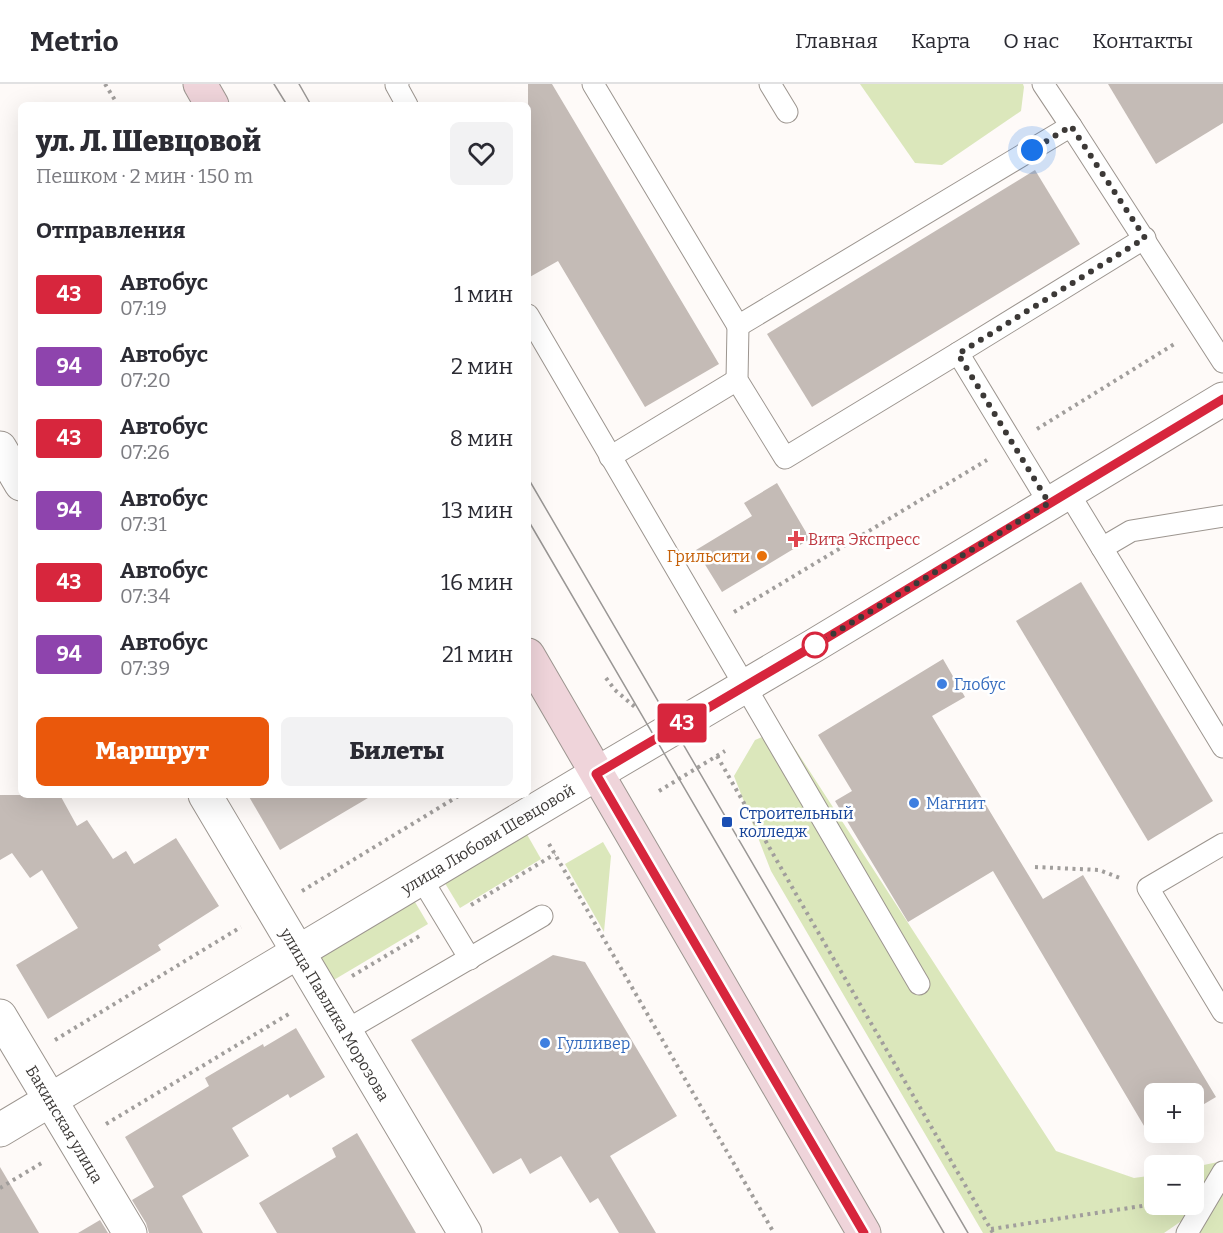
<!DOCTYPE html>
<html lang="ru">
<head>
<meta charset="utf-8">
<style>
	:root { --surface:#fff; --page:#f2f2f3; --text:#2b2b33; --muted:#7c7c81; --line:#e1e1e2; --accent:#ea580c }
	body { margin:0; font-family:Bitter,serif; background:var(--page); color:var(--text); height:100vh; display:flex; flex-direction:column; font-size:22px; white-space:nowrap }
	* { box-sizing:border-box; margin:0 }
	p { font-size:20px; color:var(--muted) }
	.icon { flex:none; width:33px; height:33px; fill:none; stroke:currentColor; stroke-width:2; stroke-linecap:round; stroke-linejoin:round }
	.map { position:relative; flex:1; overflow:hidden }
	.side { position:absolute; left:18px; top:18px; width:513px; height:696px; display:flex; flex-direction:column; background:var(--surface); border-radius:9px; box-shadow:0 6px 24px #0002 }
	.side>* { flex:none }
	.badge { padding:0 12px; border-radius:4px; font-size:21px; line-height:39px }
	.buttons { position:absolute; left:1144px; top:999px; display:grid; gap:12px }
	.buttons a { display:grid; place-items:center; width:60px; height:60px; border-radius:9px; background:var(--surface); box-shadow:0 6px 24px #0002; font-size:30px }
	.you { position:absolute; width:30px; height:30px; margin:-15px; border:4px solid #fff; border-radius:50%; background:#1a73e8; box-shadow:0 0 0 9px #1a73e833 }
	.map>.badge { position:absolute; translate:-50% -50%; box-shadow:0 0 0 3px #fff }
	h2 { padding:0 18px; font-size:22px; line-height:54px }
	.round { display:grid; place-items:center; flex:none; width:63px; height:63px; border-radius:9px; background:var(--page) }
	.headline { display:flex; align-items:center; justify-content:space-between; height:102px; padding:0 18px }
	h1 { font-size:28px; font-weight:800; line-height:45px }
	.button { display:flex; gap:12px; margin-top:auto; padding:12px 18px }
	.button a { flex:1; height:69px; border-radius:9px; background:var(--accent); color:#fff; font-size:24px; font-weight:800; line-height:69px; text-align:center }
	.button a+a { background:var(--page); color:var(--text) }
	ul { padding:0; list-style:none }
	li { display:flex; align-items:center; gap:18px; height:72px; padding:0 18px }
	li div { flex:1 }
	li b { display:block; font-size:22px }
	li em { font-style:normal }
	li .badge { min-width:66px; font-weight:700; text-align:center }
	header { display:flex; align-items:center; gap:36px; box-sizing:border-box; height:84px; padding:0 30px; background:var(--surface); border-bottom:2px solid var(--line) }
	header strong { font-size:28px }
	nav { display:flex; gap:33px; margin-inline-start:auto; font-size:21px }
	.map>svg:first-child { display:block }
</style>
</head>
<body>
<header>
<strong>Metrio</strong>
<nav><a>Главная</a><a>Карта</a><a>О нас</a><a>Контакты</a></nav>
</header>
<div class="map">
<svg width="1223" height="1149" viewBox="0 0 1223 1149">
	<rect width="100%" height="100%" fill="#fefaf8"/>
	<g fill="#dbe7bb">
		<path d="M860,0H1023L1024,3L1021,27L942,81L915,79Z"/>
		<path d="M774,648L792,660L1056,1067L1134,1094L1155,1091V1120H1194V1083L1223,1077V1149H1201L1180,1138L1164,1149H983L771,787L734,692L755,656Z"/>
		<path d="M525,747L541,775L460,824L443,796Z"/>
		<path d="M603,758L611,772L604,848L565,780Z"/>
		<path d="M412,813L428,840L327,900L311,873Z"/>
	</g>
	<g fill="#c4bbb6">
		<path d="M528,0H552L719,280L645,323L558,177L528,194Z"/>
		<path d="M1108,0H1223V39L1156,80Z"/>
		<path d="M1035,86L1080,160L812,323L767,250Z"/>
		<path d="M777,399L810,455L722,508L696,466L752,432L744,419Z"/>
		<path d="M1081,498L1213,717L1148,757L1016,537Z"/>
		<path d="M943,575L965,613L932,632L1043,815L1083,791L1216,1013L1194,1026V1010H1155L1156,1048L1150,1052L993,787L908,838L835,717L852,707L818,651Z"/>
		<path d="M0,711H60L77,742L87,736L113,775L126,767L134,780L176,754L219,822L158,861L161,866L48,935L16,881L78,844L42,786L30,794L12,769L0,776Z"/>
		<path d="M248,711H373L280,766Z"/>
		<path d="M553,871L585,878L677,1032L610,1072L656,1149H619L598,1114L590,1119L561,1072L530,1090L521,1074L493,1090L411,956Z"/>
		<path d="M296,944L325,993L290,1014L288,1010L232,1044L249,1072L182,1112L203,1149H149L146,1139L132,1116L154,1103L125,1053L209,1002L205,994L263,960L264,963Z"/>
		<path d="M357,1049L416,1149H277L259,1119L336,1073L332,1064Z"/>
		<path d="M0,1083L39,1149H0Z"/>
		<path d="M100,1136L108,1149H78Z"/>
	</g>
	<g fill="none" stroke-linecap="round" stroke-linejoin="round">
		<g stroke="#9c958f" stroke-width="23">
			<g id="service">
				<path d="M398,0L396,1L407,21"/>
				<path d="M593,0L738,242L1071,42L1223,278"/>
				<path d="M770,0L787,28"/>
				<path d="M1043,0L1071,42"/>
				<path d="M528,231L919,900"/>
				<path d="M738,242L737,296L785,374L958,269L1049,419"/>
				<path d="M958,269L1145,154"/>
				<path d="M610,373L737,296"/>
				<path d="M1068,408L1223,663"/>
				<path d="M1102,464L1131,447L1223,432"/>
				<path d="M1223,760L1148,804L1223,928"/>
				<path d="M421,794L470,875"/>
				<path d="M345,947L542,832"/>
				<path d="M1187,1149L1223,1088"/>
			</g>
		</g>
		<g stroke="#9c958f" stroke-width="35">
			<g id="minor">
				<path d="M0,364L21,400"/>
				<path d="M596,690L815,561L1223,315"/>
				<path id="s1" d="M205,711L465,1149"/>
				<path id="s2" d="M0,932L130,1149"/>
			</g>
		</g>
		<g stroke="#9c958f" stroke-width="35">
			<g id="tertiary">
				<path id="s3" d="M0,1046L596,690"/>
			</g>
		</g>
		<g stroke="#9c958f" stroke-width="35">
			<g id="secondary">
				<path d="M200,0L212,21"/>
				<path d="M528,571L864,1149"/>
			</g>
		</g>
		<g stroke="#a19e9c" stroke-width="4" stroke-dasharray="3 4.5" stroke-linecap="butt">
			<path d="M105,0L118,21"/>
			<path d="M1037,345L1176,259"/>
			<path d="M734,528L987,376"/>
			<path d="M606,594L615,606L636,624"/>
			<path d="M717,672L800,817L993,1149"/>
			<path d="M659,707L725,667"/>
			<path d="M549,760L774,1149"/>
			<path d="M1035,783L1099,786L1120,794"/>
			<path d="M302,807L460,711"/>
			<path d="M471,821L555,770"/>
			<path d="M352,892L421,851"/>
			<path d="M55,956L241,843"/>
			<path d="M106,1040L292,928"/>
			<path d="M0,1104L45,1077"/>
			<path d="M991,1145L1155,1120"/>
		</g>
		<use href="#service" stroke="#fff" stroke-width="21"/>
		<use href="#minor" stroke="#fff" stroke-width="33"/>
		<use href="#tertiary" stroke="#fff" stroke-width="33"/>
		<use href="#secondary" stroke="#efd4da" stroke-width="33"/>
		<g stroke="#9a9795" stroke-width="1.5">
			<path d="M274,0L287,21"/>
			<path d="M299,0L311,21"/>
			<path d="M528,394L968,1149"/>
			<path d="M528,436L944,1149"/>
		</g>
	</g>
	<g fill="none" stroke-linecap="round" stroke-linejoin="round">
		<g stroke="#fff" stroke-width="14">
			<path id="line" d="M864,1149L596,690L815,561L1223,315"/>
		</g>
		<use href="#line" stroke="#d7263d" stroke-width="9"/>
		<path stroke="#3c3937" stroke-width="6" stroke-dasharray="0 10.8" d="M815,561L1049,419L958,270L1145,154L1071,42L1032,66"/>
	</g>
	<path fill="#e0444e" stroke="#fff" stroke-width="2" d="M793 446h6v6h6v6h-6v6h-6v-6h-6v-6h6z"/>
	<circle fill="#e8710a" stroke="#fff" stroke-width="2" cx="762" cy="472" r="6"/>
	<circle fill="#fff" stroke="#d7263d" stroke-width="3" cx="815" cy="561" r="12"/>
	<g fill="#3f7fe0" stroke="#fff" stroke-width="2">
		<circle cx="942" cy="600" r="6"/>
		<circle cx="914" cy="719" r="6"/>
		<circle cx="545" cy="959" r="6"/>
	</g>
	<rect fill="#1a4fb4" stroke="#fff" stroke-width="2" x="721" y="732" width="12" height="12" rx="3"/>
	<g text-anchor="middle" stroke-width="5" stroke-linejoin="round" paint-order="stroke">
		<g font-size="16" fill="#be3a42" stroke="#fff" text-anchor="start">
			<text x="808" y="461">Вита Экспресс</text>
		</g>
		<g font-size="16" fill="#c56008" stroke="#fff" text-anchor="end">
			<text x="750" y="478">Грильсити</text>
		</g>
		<g font-size="16" fill="#366cbe" stroke="#fff" text-anchor="start">
			<text x="954" y="606">Глобус</text>
			<text x="926" y="725">Магнит</text>
			<text x="557" y="965">Гулливер</text>
		</g>
		<g font-size="16" fill="#164399" stroke="#fff" text-anchor="start">
			<text x="739" y="735">Строительный<tspan x="739" dy="18">колледж</tspan></text>
		</g>
		<g font-size="16" fill="#3c3937" stroke="#fff">
			<text dy="6" stroke="none"><textPath href="#s3" startOffset="568">улица Любови Шевцовой</textPath></text>
			<text dy="6" stroke="none"><textPath href="#s1" startOffset="255">улица Павлика Морозова</textPath></text>
			<text dy="6" stroke="none"><textPath href="#s2" startOffset="126">Бакинская улица</textPath></text>
		</g>
	</g>
</svg>
<div class="buttons">
<a>+</a>
<a>−</a>
</div>
<div class="you" style="left:1032px;top:66px"></div>
<b class="badge" style="left:682px;top:639px;background:#d7263d;color:#fff">43</b>
<section class="side">
<div class="headline"><div><h1>ул. Л. Шевцовой</h1><p>Пешком · 2 мин · 150 m</p></div><a class="round"><svg class="icon" aria-label="heart" viewBox="0 0 24 24"><path d="M12 20l-8-8c-3-5 5-10 8-4 3-6 11-1 8 4z"/></svg></a></div>
<h2>Отправления</h2>
<ul>
<li><span class="badge" style="background:#d7263d;color:#fff">43</span><div><b>Автобус</b><p>07:19</p></div><em>1 мин</em></li>
<li><span class="badge" style="background:#8e44ad;color:#fff">94</span><div><b>Автобус</b><p>07:20</p></div><em>2 мин</em></li>
<li><span class="badge" style="background:#d7263d;color:#fff">43</span><div><b>Автобус</b><p>07:26</p></div><em>8 мин</em></li>
<li><span class="badge" style="background:#8e44ad;color:#fff">94</span><div><b>Автобус</b><p>07:31</p></div><em>13 мин</em></li>
<li><span class="badge" style="background:#d7263d;color:#fff">43</span><div><b>Автобус</b><p>07:34</p></div><em>16 мин</em></li>
<li><span class="badge" style="background:#8e44ad;color:#fff">94</span><div><b>Автобус</b><p>07:39</p></div><em>21 мин</em></li>
</ul>
<div class="button"><a>Маршрут</a><a>Билеты</a></div>
</section>
</div>
</body>
</html>
